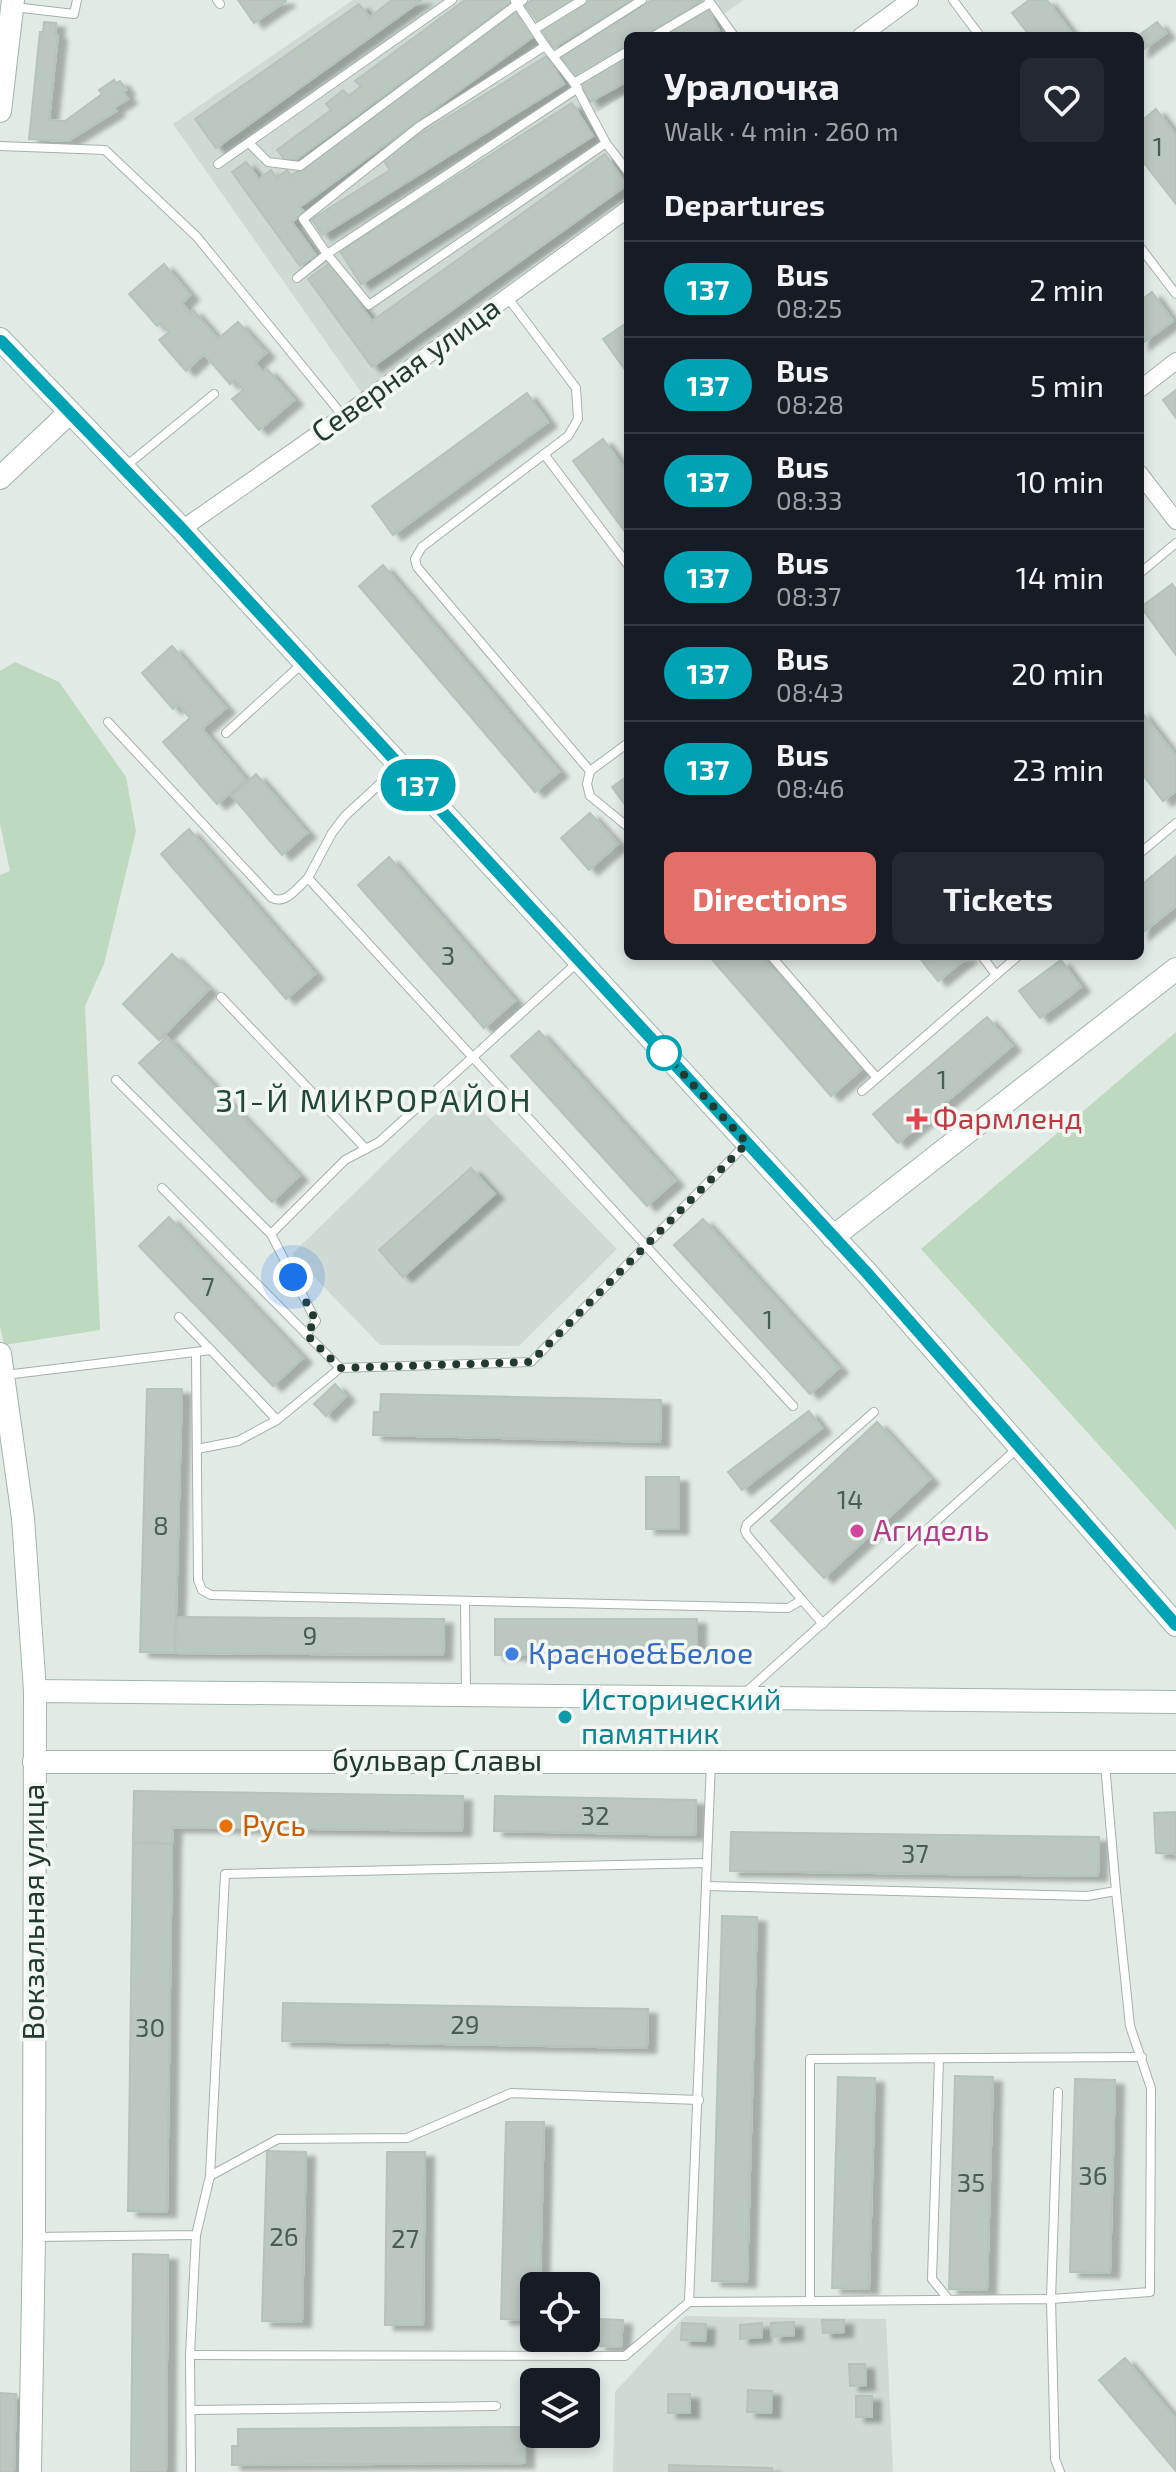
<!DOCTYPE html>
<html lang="en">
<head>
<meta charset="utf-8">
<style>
	:root { --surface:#171b24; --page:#242831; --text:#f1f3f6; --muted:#9ea1a6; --line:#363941; --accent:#e26f68 }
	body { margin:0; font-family:"Exo 2",sans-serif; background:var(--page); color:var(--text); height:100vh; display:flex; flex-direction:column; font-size:30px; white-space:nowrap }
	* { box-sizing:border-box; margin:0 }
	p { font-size:26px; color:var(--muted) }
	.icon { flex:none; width:44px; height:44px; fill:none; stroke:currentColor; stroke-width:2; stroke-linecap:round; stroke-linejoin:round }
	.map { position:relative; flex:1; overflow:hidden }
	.panel { position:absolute; left:624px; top:32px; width:520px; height:928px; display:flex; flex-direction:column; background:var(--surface); border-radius:12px; box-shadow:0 4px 12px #0003 }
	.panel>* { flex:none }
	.badge { padding:0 16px; border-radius:26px; font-size:28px; line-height:52px }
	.controls { position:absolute; left:520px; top:2272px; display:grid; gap:16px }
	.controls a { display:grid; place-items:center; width:80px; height:80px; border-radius:12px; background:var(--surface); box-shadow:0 4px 12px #0003; font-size:40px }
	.you { position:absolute; width:40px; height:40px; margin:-20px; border:6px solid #fff; border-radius:50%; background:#1a73e8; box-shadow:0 0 0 12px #1a73e833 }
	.map>.badge { position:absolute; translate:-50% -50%; box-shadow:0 0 0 4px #fff }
	h2 { padding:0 40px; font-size:30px; line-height:72px }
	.round { display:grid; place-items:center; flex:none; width:84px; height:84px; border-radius:12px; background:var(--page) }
	.headline { display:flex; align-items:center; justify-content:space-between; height:136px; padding:0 40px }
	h1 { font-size:38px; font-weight:700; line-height:60px }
	.primary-button { display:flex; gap:16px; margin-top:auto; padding:16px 40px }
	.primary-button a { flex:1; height:92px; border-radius:12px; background:var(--accent); color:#fff; font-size:32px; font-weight:700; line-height:92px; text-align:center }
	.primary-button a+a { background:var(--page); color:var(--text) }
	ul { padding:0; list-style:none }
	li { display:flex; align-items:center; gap:24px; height:96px; padding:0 40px; border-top:2px solid var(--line) }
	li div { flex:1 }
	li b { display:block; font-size:30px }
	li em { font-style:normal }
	li .badge { min-width:88px; font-weight:700; text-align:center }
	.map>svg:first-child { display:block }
</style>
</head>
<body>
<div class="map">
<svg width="1176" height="2472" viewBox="0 0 1176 2472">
	<defs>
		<filter id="shadow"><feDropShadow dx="9" dy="5" stdDeviation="2" flood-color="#0004"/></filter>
	</defs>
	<rect width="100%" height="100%" fill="#e2eae5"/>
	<g fill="#d0dad4">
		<path d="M353,0H744L722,15V33L716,36H628V93L591,116L628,178V196L361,392L173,124Z"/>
		<path d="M461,1089L617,1249L519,1346L380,1345L292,1254Z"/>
		<path d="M685,2316L886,2319L893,2472H613L615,2392Z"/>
	</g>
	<g fill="#bdd9bf">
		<path d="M15,662L59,682L126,777L136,831L104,964L85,1006L100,1330L4,1345L0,1326V875L10,871L0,824V671Z"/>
		<path d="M1176,1032V1530L921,1249Z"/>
	</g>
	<g fill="#bac8c0" stroke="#b5c3bb" stroke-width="2" filter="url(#shadow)">
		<path d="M238,0H285L286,1L254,23Z"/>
		<path d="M392,0H422L216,148L195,119L359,4L370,17Z"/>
		<path d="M465,0H509L511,2L297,159L285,160L277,150L331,110L326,104L343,90L349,96L361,86L355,81Z"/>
		<path d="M532,0H574L538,22L525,5Z"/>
		<path d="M589,0H632L553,48L542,29Z"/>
		<path d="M652,0L701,1L645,36H628V46L575,79L561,56Z"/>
		<path d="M1029,0H1047L1074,36H1030L1012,13Z"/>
		<path d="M708,10L719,30L708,36H662Z"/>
		<path d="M516,11L534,36L300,207L304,212L292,222L316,255L300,266L232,172L246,162L259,179L271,170L277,178L287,170L291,176Z"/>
		<path d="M44,22L56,23L55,34L58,35L49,120L65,121L102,94L99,90L114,80L116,83L120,81L126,90L123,92L128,99L113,108L116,111L68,141L29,139L40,32H43Z"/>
		<path d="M1157,22L1166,33L1140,52V36H1138Z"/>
		<path d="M628,55V81L590,102L579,82Z"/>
		<path d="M547,56L564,84L322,235L312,219L390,170L382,158Z"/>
		<path d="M572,103L593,136L361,284L340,251Z"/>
		<path d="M1156,109L1176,135V204L1140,158V122Z"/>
		<path d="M605,154L627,185L372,367L308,279L330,263L372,321Z"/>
		<path d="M164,264L190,295L182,303L190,313L193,310L218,339L238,322L266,353L255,363L263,372L267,369L294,400L259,430L232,399L243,390L235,380L230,384L204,354L186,371L159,340L169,332L161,323L157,326L129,294Z"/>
		<path d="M1152,292L1173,321L1140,345V301Z"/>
		<path d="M628,322V374L603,339Z"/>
		<path d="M1176,390V418L1163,400Z"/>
		<path d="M527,393L548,422L393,535L372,506Z"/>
		<path d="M603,439L628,473V536L573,461Z"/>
		<path d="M383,565L559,772L535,792L359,586Z"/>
		<path d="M1172,584L1176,589V655L1141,607Z"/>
		<path d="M172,646L226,708L202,729L246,780L217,804L163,742L190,718L178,704L173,709L142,673Z"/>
		<path d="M1140,710L1176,756V791L1163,801L1140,771Z"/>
		<path d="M256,774L307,833L282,855L232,796Z"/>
		<path d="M628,776V809L612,787Z"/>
		<path d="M590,813L618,844L589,870L561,838Z"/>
		<path d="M189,829L315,974L286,999L161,854Z"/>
		<path d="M1176,856V906L1140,935V886Z"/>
		<path d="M389,857L515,1001L484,1028L358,885Z"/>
		<path d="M172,954L209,989L159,1040L123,1004Z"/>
		<path d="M709,956H763L862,1069L831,1096Z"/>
		<path d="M918,956H967L968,957L938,981Z"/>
		<path d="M1061,960L1081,987L1040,1018L1019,991Z"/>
		<path d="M987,1017L1012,1046L898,1143L873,1114Z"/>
		<path d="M539,1031L675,1181L647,1206L511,1056Z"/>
		<path d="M167,1037L299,1176L272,1202L139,1063Z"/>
		<path d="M471,1168L495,1194L403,1277L379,1250Z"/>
		<path d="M169,1217L303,1358L273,1386L139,1246Z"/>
		<path d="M703,1219L839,1368L810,1394L674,1245Z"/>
		<path d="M335,1384L346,1396L326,1416L314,1404Z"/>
		<path d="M147,1389H182L175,1653L140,1652Z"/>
		<path d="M381,1394L661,1400L660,1442L373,1435L374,1412H380Z"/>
		<path d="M809,1411L822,1428L742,1490L728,1472Z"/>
		<path d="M877,1422L930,1479L824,1578L771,1521Z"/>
		<rect x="646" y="1477" width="33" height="52"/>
		<path d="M176,1617L444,1619L443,1655L175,1653Z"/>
		<rect x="495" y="1619" width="202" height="36"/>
		<path d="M134,1791L463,1796L462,1831L173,1827L172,1844L133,1843Z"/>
		<path d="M495,1796L696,1800L695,1835L494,1831Z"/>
		<path d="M1176,1812V1856L1175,1854L1156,1853L1154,1813Z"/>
		<path d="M731,1832L1099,1837L1098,1876L730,1871Z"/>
		<path d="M133,1843L172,1844L167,2212L128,2211Z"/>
		<path d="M722,1916L757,1917L747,2282L712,2281Z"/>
		<path d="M283,2003L648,2009L647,2048L282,2041Z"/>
		<path d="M955,2076L993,2077L987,2290L949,2289Z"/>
		<path d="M838,2077L875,2078L869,2289L832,2288Z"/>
		<path d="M1075,2079L1115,2080L1110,2273L1070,2272Z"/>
		<path d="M506,2122H544L540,2286H534V2320L501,2319Z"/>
		<path d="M267,2151L306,2152L302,2322L262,2321Z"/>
		<path d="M387,2152H425L423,2325H385Z"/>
		<path d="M133,2254L168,2255L166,2472H131Z"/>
		<path d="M598,2319L623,2320L621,2347L597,2346Z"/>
		<path d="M822,2320H844V2332L823,2333Z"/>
		<path d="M794,2322V2335L772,2337L771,2323Z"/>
		<path d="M682,2323L706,2324L705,2341L681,2340Z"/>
		<path d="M762,2323V2337L740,2339V2325Z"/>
		<path d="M1125,2358L1176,2419V2471L1099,2380Z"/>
		<path d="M849,2364H865L866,2385L850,2386Z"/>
		<path d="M748,2390L772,2391L771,2413L747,2412Z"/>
		<path d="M0,2393L16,2394L14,2472H0Z"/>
		<rect x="668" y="2394" width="22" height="19"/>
		<rect x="856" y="2396" width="16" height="21"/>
		<path d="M520,2427V2442H525V2463L232,2465V2446H238V2429Z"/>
		<path d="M669,2465L772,2468V2472H669Z"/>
	</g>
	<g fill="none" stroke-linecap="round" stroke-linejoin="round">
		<g stroke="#a5b1ab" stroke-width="10">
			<g id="lane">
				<path d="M217,0L220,4"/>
				<path d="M953,0L980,36"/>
				<path d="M515,1L545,46L574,83L606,143L628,172"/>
				<path d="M709,1L734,36"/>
				<path d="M14,7L74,14L77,0"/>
				<path d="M535,29L582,0"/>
				<path d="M654,36L710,3"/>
				<path d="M545,46L420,126L303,219L327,254L369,305L606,143"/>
				<path d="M554,56L642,0"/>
				<path d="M574,83L628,51"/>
				<path d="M249,143L268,162L300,166L523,0"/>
				<path d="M0,146L105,150L197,237L343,416"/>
				<path d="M218,164L452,0"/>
				<path d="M1140,247L1176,294"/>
				<path d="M297,278L327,254L578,88"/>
				<path d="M508,298L576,388L578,419L568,436L422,547L415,559L417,567L590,771L628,743"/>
				<path d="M544,454L628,565"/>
				<path d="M126,466L214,394"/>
				<path d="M1140,573L1176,543"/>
				<path d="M108,722L272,898C286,905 298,887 308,878L793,1406"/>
				<path d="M226,733L304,662"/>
				<path d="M590,771L587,784L590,796L628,827"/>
				<path d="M1140,853L1176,823"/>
				<path d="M308,878L332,833L345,816L397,768"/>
				<path d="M771,956L877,1078"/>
				<path d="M982,956L996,975"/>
				<path d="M221,997L366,1149"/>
				<path d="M116,1080L271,1234L316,1321L306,1334"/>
				<path d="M862,1091L1018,956"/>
				<path d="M162,1188L340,1368"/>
				<path d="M271,1234L345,1160L379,1142L578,962"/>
				<path d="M179,1317L211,1350"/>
				<path d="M196,1353L198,1580L202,1590L211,1595L788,1608L802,1600L823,1624"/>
				<path d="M5,1375L211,1350L277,1420L340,1368L531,1362L746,1144"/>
				<path d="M197,1449L238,1441L277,1420"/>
				<path d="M802,1600L747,1535L745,1530L747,1524L874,1412"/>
				<path d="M465,1601L466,1692"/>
				<path d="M746,1692L1019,1447"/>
				<path d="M706,1886L1087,1896L1116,1891L1105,1764"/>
				<path d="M939,2059L932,2279L949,2300"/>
				<path d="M1058,2092L1051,2299L1150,2292L1151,2088L1130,2026L1116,1891"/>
				<path d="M210,2176L278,2139L407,2138L511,2093L699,2100"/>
				<path d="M35,2237L196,2235L210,2176L225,1874L707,1863"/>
				<path d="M810,2301V2059L1142,2057"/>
				<path d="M689,2302L1051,2299L1055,2459L1060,2472"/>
				<path d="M190,2355L625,2356L689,2302L711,1762"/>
				<path d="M192,2410L496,2406"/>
				<path d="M191,2472L190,2355L196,2235"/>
			</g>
		</g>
		<g stroke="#a5b1ab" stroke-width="18">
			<g id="street">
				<path d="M861,36L910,0"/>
				<path d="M1140,389L1176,361"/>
				<path d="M1140,474L1176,521"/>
				<path d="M182,529L344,416L628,209"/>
			</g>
		</g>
		<g stroke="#a2b5ab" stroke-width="24">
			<g id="secondary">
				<path d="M0,111L13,0"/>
				<path d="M0,339L182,529L867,1273L1176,1625"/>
				<path d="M0,478L69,413"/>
				<path d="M833,1237L1176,969"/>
				<path d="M0,1354L23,1518L35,1691L34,2237L30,2472"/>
				<path d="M35,1691L1176,1702"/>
				<path d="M34,1762H1176"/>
			</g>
		</g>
		<use href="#lane" stroke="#fff" stroke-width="8"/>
		<use href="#street" stroke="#fff" stroke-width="16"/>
		<use href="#secondary" stroke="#fff" stroke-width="22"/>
	</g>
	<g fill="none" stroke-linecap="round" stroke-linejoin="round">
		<g stroke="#fff" stroke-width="18">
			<path id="line" d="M1,341L182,529L867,1273L1176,1625"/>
		</g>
		<use href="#line" stroke="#00a3b4" stroke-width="12"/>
		<path stroke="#24392f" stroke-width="8" stroke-dasharray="0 14.4" d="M293,1277L316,1321L306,1334L340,1368L531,1362L747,1143L664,1053"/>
	</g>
	<circle fill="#fff" stroke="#00a3b4" stroke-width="4" cx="664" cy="1053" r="16"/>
	<path fill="#e0444e" stroke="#f2f7f4" stroke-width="3" d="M913 1107h8v8h8v8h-8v8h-8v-8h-8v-8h8z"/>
	<circle fill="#d1479c" stroke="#f2f7f4" stroke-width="3" cx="857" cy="1531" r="8"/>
	<circle fill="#3f7fe0" stroke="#f2f7f4" stroke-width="3" cx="512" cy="1654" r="8"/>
	<circle fill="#0f9aa8" stroke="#f2f7f4" stroke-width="3" cx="565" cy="1717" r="8"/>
	<circle fill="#e8710a" stroke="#f2f7f4" stroke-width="3" cx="226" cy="1826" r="8"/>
	<g text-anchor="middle" stroke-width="7" stroke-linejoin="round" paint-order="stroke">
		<g font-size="26" fill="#4a5d53">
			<text x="1158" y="156">1</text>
			<text x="448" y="965">3</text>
			<text x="942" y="1089">1</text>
			<text x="208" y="1296">7</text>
			<text x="768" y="1329">1</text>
			<text x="850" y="1509">14</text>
			<text x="161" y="1535">8</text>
			<text x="310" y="1645">9</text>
			<text x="595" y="1825">32</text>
			<text x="915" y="1863">37</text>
			<text x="465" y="2034">29</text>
			<text x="150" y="2037">30</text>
			<text x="1093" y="2185">36</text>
			<text x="971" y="2192">35</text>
			<text x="284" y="2246">26</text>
			<text x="405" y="2248">27</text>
		</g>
		<g font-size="30" fill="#24392f" stroke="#f2f7f4">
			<text transform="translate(406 370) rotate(-36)" y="10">Северная улица</text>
			<text x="437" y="1771">бульвар Славы</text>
			<text transform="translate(34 1912) rotate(-90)" y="10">Вокзальная улица</text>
		</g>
		<g font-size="30" fill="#be3a42" stroke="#f2f7f4" text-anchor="start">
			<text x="933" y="1129">Фармленд</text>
		</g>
		<g font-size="30" fill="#b23c85" stroke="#f2f7f4" text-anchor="start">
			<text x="873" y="1541">Агидель</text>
		</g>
		<g font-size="30" fill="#366cbe" stroke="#f2f7f4" text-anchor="start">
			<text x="528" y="1664">Красное&amp;Белое</text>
		</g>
		<g font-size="30" fill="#0d838f" stroke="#f2f7f4" text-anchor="start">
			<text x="581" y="1710">Исторический<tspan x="581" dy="34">памятник</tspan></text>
		</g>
		<g font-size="30" fill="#c56008" stroke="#f2f7f4" text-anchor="start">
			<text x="242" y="1836">Русь</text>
		</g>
		<g font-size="32" letter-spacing="2" fill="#224938" stroke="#f2f7f4">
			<text x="374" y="1112">31-Й МИКРОРАЙОН</text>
		</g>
	</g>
</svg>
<div class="controls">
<a><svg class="icon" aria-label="locate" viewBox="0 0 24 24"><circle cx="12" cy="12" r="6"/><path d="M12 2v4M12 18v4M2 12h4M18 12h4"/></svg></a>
<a><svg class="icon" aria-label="layers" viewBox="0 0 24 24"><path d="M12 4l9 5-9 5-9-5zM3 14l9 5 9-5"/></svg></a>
</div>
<div class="you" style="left:293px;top:1277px"></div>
<b class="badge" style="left:418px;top:785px;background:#00a3b4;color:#fff">137</b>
<section class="panel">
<div class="headline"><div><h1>Уралочка</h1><p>Walk · 4 min · 260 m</p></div><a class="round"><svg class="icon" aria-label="heart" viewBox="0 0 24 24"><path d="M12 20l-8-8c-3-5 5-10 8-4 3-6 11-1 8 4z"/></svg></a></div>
<h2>Departures</h2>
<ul>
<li><span class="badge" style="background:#00a3b4;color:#fff">137</span><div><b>Bus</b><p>08:25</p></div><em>2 min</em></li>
<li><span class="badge" style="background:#00a3b4;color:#fff">137</span><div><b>Bus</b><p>08:28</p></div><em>5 min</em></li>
<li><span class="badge" style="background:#00a3b4;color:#fff">137</span><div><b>Bus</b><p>08:33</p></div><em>10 min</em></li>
<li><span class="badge" style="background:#00a3b4;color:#fff">137</span><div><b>Bus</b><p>08:37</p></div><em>14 min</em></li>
<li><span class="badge" style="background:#00a3b4;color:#fff">137</span><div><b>Bus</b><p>08:43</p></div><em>20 min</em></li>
<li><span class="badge" style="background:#00a3b4;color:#fff">137</span><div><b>Bus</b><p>08:46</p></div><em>23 min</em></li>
</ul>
<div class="primary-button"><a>Directions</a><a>Tickets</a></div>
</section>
</div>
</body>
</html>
